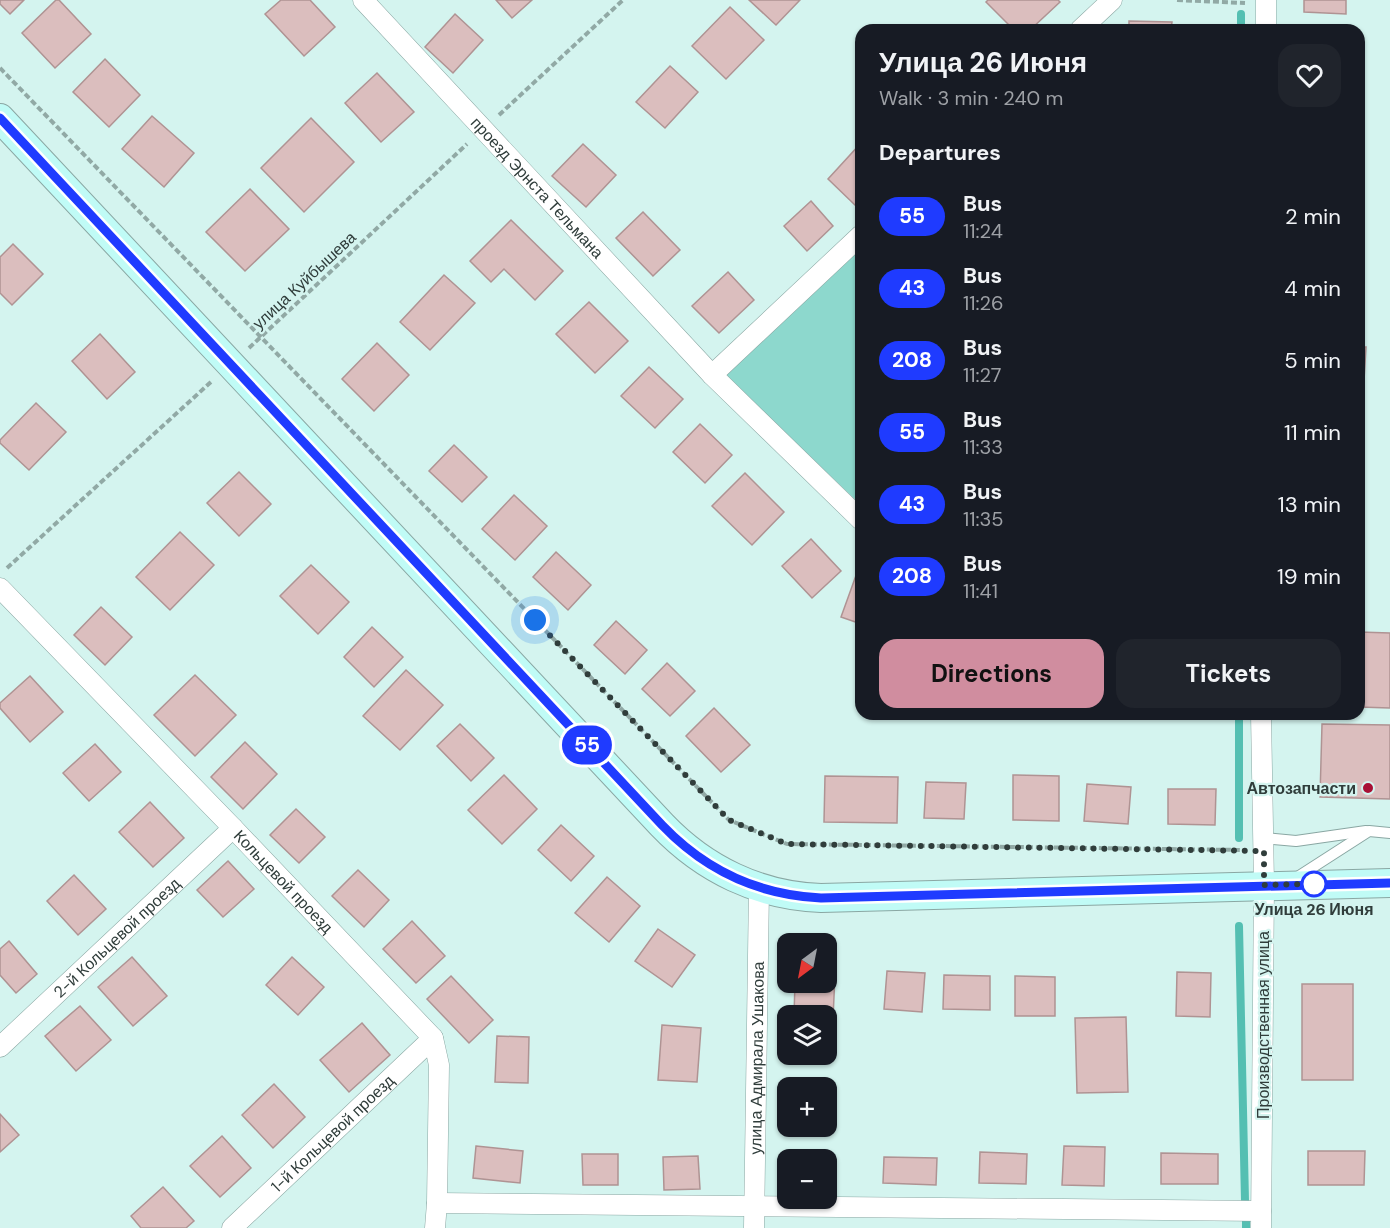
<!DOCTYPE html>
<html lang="en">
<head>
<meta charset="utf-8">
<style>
	:root { --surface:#171b24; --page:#20242c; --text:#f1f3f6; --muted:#9ea1a6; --accent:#d08d9f }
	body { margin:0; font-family:"DM Sans",sans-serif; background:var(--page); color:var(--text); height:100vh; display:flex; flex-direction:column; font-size:22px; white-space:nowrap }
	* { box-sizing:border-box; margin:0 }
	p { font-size:20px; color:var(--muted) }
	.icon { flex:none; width:33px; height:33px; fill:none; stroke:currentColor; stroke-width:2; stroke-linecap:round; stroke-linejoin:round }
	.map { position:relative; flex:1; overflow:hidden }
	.details { position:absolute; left:855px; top:24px; width:510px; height:696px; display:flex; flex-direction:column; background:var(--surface); border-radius:18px; box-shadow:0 2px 4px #0004 }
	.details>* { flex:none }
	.badge { padding:0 12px; border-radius:20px; font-size:21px; line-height:39px }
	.needle { width:39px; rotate:212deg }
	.tools { position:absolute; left:777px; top:933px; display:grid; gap:12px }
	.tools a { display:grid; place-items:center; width:60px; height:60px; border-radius:12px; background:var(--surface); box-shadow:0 2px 4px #0004; font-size:30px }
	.you { position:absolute; width:30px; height:30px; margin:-15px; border:4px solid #fff; border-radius:50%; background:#1a73e8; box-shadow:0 0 0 9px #1a73e833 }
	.map>.badge { position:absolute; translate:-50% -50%; box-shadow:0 0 0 3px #fff }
	h2 { padding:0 24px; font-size:22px; line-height:54px }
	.round { display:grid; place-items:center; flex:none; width:63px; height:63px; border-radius:18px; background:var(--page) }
	.head { display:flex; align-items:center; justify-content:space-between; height:102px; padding:0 24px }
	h1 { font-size:28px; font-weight:700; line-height:45px }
	.action { display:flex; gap:12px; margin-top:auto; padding:12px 24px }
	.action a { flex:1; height:69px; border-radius:18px; background:var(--accent); color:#111; font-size:24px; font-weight:700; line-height:69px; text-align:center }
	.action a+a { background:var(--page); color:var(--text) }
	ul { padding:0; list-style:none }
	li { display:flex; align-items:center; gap:18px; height:72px; padding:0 24px }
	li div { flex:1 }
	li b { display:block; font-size:22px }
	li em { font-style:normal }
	li .badge { min-width:66px; font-weight:700; text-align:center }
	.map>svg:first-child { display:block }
</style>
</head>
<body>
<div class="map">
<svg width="1390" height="1228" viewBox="0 0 1390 1228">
	<rect width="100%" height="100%" fill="#d4f4ef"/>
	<path fill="#8dd8cd" d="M861,243V505L725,376Z"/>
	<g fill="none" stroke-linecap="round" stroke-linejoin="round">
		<g stroke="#54bfb2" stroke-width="8">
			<path d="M1241,30V14"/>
			<path d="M1239,838V714"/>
			<path d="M1239,926L1245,1201"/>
			<path d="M1246,1228V1217"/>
		</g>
	</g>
	<g fill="#dbbebe" stroke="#af9393" stroke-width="1.5">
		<path d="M0,0H24L10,14L0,4Z"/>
		<path d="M56,0H59L91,34L55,68L22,33Z"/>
		<path d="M281,0H310L335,27L304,56L265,14Z"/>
		<path d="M496,0H532L512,18Z"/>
		<path d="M749,0H800L776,25Z"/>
		<path d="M988,0H1058L1060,2L1030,30H1014L986,2Z"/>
		<path d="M1304,0H1346V14L1304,12Z"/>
		<path d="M730,7L764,40L726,79L692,46Z"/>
		<path d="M455,14L483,40L453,73L425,47Z"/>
		<path d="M1129,21L1172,22L1171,30H1129Z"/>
		<path d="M105,59L140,95L109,127L73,92Z"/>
		<path d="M670,66L698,92L665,128L636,102Z"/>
		<path d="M377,73L414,112L381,142L345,103Z"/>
		<path d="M152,116L194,153L164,187L122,149Z"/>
		<path d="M311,118L354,162L304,212L261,168Z"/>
		<path d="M861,143V201L856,206L828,179Z"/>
		<path d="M583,144L616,175L586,207L552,176Z"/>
		<path d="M250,189L289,229L245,271L206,232Z"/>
		<path d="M811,201L833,226L807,251L784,226Z"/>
		<path d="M643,212L680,250L653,276L616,238Z"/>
		<path d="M511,220L563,271L535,300L504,269L491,282L470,261Z"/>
		<path d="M13,244L43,274L12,305L0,293V257Z"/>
		<path d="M728,272L754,300L719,333L692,306Z"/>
		<path d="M444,275L475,303L430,350L400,322Z"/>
		<path d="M589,302L628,341L595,373L556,334Z"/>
		<path d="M100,334L135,372L107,399L72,361Z"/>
		<path d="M377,343L409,375L374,411L342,379Z"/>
		<path d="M1359,347H1366L1363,397H1359Z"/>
		<path d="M649,367L683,399L655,428L621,396Z"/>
		<path d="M36,403L66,432L29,470L0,443V440Z"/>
		<path d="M700,424L732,455L705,483L673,452Z"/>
		<path d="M454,445L487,477L462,502L429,471Z"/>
		<path d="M239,472L271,504L239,536L207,503Z"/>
		<path d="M745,473L784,512L752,545L712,506Z"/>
		<path d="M514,495L547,526L515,560L482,529Z"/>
		<path d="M180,532L214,565L170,610L136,577Z"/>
		<path d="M811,539L841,571L812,598L782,566Z"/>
		<path d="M556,552L591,585L568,610L533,577Z"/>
		<path d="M311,565L349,602L318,634L280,596Z"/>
		<path d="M858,570L861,571V624L841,617Z"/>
		<path d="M101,607L132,637L105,665L74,635Z"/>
		<path d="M616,621L647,650L625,674L594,645Z"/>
		<path d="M372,627L403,657L374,687L344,657Z"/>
		<path d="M1359,632L1390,633V708L1359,707Z"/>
		<path d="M667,663L695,691L670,716L642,689Z"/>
		<path d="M406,670L443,705L400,750L363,716Z"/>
		<path d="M195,675L236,715L195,756L154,715Z"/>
		<path d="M30,676L63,712L30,742L0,708V703Z"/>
		<path d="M714,708L750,745L721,772L686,736Z"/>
		<path d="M460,724L494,758L471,781L437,746Z"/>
		<path d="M1322,724L1390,725V799L1320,797Z"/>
		<path d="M245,742L277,774L243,809L211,777Z"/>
		<path d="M95,744L121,772L89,801L63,773Z"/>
		<path d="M504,775L537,809L502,844L468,810Z"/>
		<path d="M1013,775L1059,776V821L1013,820Z"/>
		<path d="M825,776L898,777L897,823L824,822Z"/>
		<path d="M926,782L966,783L964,819L924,818Z"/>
		<path d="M1087,784L1131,787L1128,824L1084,821Z"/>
		<path d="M1168,789H1216L1215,825L1168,824Z"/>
		<path d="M150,802L184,838L153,867L119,832Z"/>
		<path d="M296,809L325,837L299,863L270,835Z"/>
		<path d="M561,825L594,856L571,881L538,850Z"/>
		<path d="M228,861L254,889L223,917L197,890Z"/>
		<path d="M358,870L389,900L364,927L332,896Z"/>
		<path d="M74,875L106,909L78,935L47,901Z"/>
		<path d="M607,877L640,906L609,942L575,913Z"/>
		<path d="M412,921L445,956L416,983L383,949Z"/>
		<path d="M658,929L695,955L672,987L635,961Z"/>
		<path d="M9,941L37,974L16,993L0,975V949Z"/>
		<path d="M132,957L167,996L133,1026L98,987Z"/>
		<path d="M292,957L324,987L298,1015L266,985Z"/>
		<path d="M887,971L925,973L922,1012L884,1009Z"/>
		<path d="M1177,972L1211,973L1210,1017L1176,1016Z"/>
		<path d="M826,974H835L832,1042L826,1041V1016H794L795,982H826Z"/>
		<path d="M944,975L990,976V1010L943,1009Z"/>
		<path d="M451,976L493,1020L469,1043L427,999Z"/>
		<path d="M1015,976L1055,977V1016H1015Z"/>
		<rect x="1302" y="984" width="51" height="96"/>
		<path d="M80,1006L111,1040L76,1071L45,1036Z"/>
		<path d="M1126,1017L1128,1092L1077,1093L1075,1018Z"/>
		<path d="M362,1023L390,1055L349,1092L320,1060Z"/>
		<path d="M662,1025L701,1028L697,1082L658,1080Z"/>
		<path d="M497,1036L529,1037L528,1083L495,1082Z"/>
		<path d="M274,1084L305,1117L273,1148L242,1115Z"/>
		<path d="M0,1114L19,1135L0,1152Z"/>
		<path d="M222,1136L251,1168L220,1197L190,1166Z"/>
		<path d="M476,1146L523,1151L520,1183L473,1178Z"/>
		<path d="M1064,1146L1105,1147L1104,1186L1062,1185Z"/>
		<path d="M1308,1151H1365L1364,1185H1308Z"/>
		<path d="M980,1152L1027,1154L1026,1184L979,1183Z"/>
		<path d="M790,1153L828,1155L827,1184L826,1160H790Z"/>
		<path d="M1161,1153L1218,1154V1184H1161Z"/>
		<path d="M582,1154H618V1185H583Z"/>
		<path d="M698,1156L700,1189L664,1190L663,1157Z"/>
		<path d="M884,1157L937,1158L936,1185L883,1183Z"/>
		<path d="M163,1187L194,1221L186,1228H141L131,1216Z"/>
	</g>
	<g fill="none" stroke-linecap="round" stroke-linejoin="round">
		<g stroke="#8aa7a3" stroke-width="12">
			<g id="service">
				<path d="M1263,838L1296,841L1366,831"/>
				<path d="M1296,878L1369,831L1390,833"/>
			</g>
		</g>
		<g stroke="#8aa7a3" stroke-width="21">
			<g id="minor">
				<path id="s1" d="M363,0L712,375L861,520"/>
				<path d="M1080,30L1112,0"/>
				<path d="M1266,30V0"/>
				<path d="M712,375L861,235"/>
				<path id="s2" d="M0,588L233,828L433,1038L439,1065L437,1203L435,1228"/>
				<path d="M1261,714L1264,885L1261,1228"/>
				<path id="s3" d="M0,1047L233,828"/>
				<path d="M437,1203L1261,1211"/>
				<path id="s4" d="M232,1228L433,1038"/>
				<path id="s5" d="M754,1228L759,888"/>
			</g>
		</g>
		<g stroke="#8aa7a3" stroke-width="30">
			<path id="secondary" d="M0,118L662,825C704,869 759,896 821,898L1390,883"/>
		</g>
		<g stroke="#91a9a5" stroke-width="4" stroke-dasharray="6 3" stroke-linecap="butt">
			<path d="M1177,0L1245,3"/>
			<path d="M0,68L729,820L787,844L1242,850"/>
			<path d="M499,115L623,0"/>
			<path d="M249,348L467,144"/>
			<path d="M7,568L212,381"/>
		</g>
		<use href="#service" stroke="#fff" stroke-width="10"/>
		<use href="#minor" stroke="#fff" stroke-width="20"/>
		<use href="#secondary" stroke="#c0fbf6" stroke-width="28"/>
	</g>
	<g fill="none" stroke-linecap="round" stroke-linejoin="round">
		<g stroke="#fff" stroke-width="14">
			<path id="line" d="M0,118L662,825C705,870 759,895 821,898L1390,883"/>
		</g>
		<use href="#line" stroke="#1f3bff" stroke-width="9"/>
		<path stroke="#303d3b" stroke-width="6" stroke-dasharray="0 10.8" d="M535,620L729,820L787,844L1264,851V885L1314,884"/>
	</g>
	<circle fill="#a81035" stroke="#d4f4ef" stroke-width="2" cx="1368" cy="788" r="6"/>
	<circle fill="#fff" stroke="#1f3bff" stroke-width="3" cx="1314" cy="884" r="12"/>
	<g text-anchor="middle" stroke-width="4.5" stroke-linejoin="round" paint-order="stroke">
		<g font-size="16" fill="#303d3b" stroke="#d4f4ef">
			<text dy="6" stroke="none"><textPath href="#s1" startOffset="256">проезд Эрнста Тельмана</textPath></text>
			<text transform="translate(304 280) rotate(-43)" y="6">улица Куйбышева</text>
			<text dy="6" stroke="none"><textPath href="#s2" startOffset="408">Кольцевой проезд</textPath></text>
			<text dy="6" stroke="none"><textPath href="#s3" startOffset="160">2-й Кольцевой проезд</textPath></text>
			<text transform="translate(1263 1025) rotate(-90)" y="6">Производственная улица</text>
			<text dy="6" stroke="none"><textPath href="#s5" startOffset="170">улица Адмирала Ушакова</textPath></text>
			<text dy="6" stroke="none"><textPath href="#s4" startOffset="138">1-й Кольцевой проезд</textPath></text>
		</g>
		<g font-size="16" font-weight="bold" fill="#303d3b" stroke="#d4f4ef" text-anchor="end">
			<text x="1356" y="794">Автозапчасти</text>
		</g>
		<g font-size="16" font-weight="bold" fill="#303d3b" stroke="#d4f4ef">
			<text x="1314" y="915">Улица 26 Июня</text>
		</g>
	</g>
</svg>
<div class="tools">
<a><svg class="needle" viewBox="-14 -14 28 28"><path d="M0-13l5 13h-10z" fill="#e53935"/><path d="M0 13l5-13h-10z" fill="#9ea1a6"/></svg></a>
<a><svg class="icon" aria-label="layers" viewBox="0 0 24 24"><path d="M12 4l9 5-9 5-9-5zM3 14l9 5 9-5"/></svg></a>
<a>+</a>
<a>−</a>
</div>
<div class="you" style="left:535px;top:620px"></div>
<b class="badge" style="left:587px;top:745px;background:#1f3bff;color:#fff">55</b>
<section class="details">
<div class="head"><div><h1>Улица 26 Июня</h1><p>Walk · 3 min · 240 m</p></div><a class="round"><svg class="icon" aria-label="heart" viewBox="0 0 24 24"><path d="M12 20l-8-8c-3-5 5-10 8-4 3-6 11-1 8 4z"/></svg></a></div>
<h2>Departures</h2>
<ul>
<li><span class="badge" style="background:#1f3bff;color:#fff">55</span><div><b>Bus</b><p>11:24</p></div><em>2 min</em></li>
<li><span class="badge" style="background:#1f3bff;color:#fff">43</span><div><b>Bus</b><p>11:26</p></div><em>4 min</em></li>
<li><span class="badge" style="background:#1f3bff;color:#fff">208</span><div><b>Bus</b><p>11:27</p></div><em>5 min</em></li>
<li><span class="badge" style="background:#1f3bff;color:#fff">55</span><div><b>Bus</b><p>11:33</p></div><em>11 min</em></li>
<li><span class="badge" style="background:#1f3bff;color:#fff">43</span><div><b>Bus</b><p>11:35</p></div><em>13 min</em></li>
<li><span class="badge" style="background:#1f3bff;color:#fff">208</span><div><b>Bus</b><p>11:41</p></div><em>19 min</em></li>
</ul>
<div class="action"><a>Directions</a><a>Tickets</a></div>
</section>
</div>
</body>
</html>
